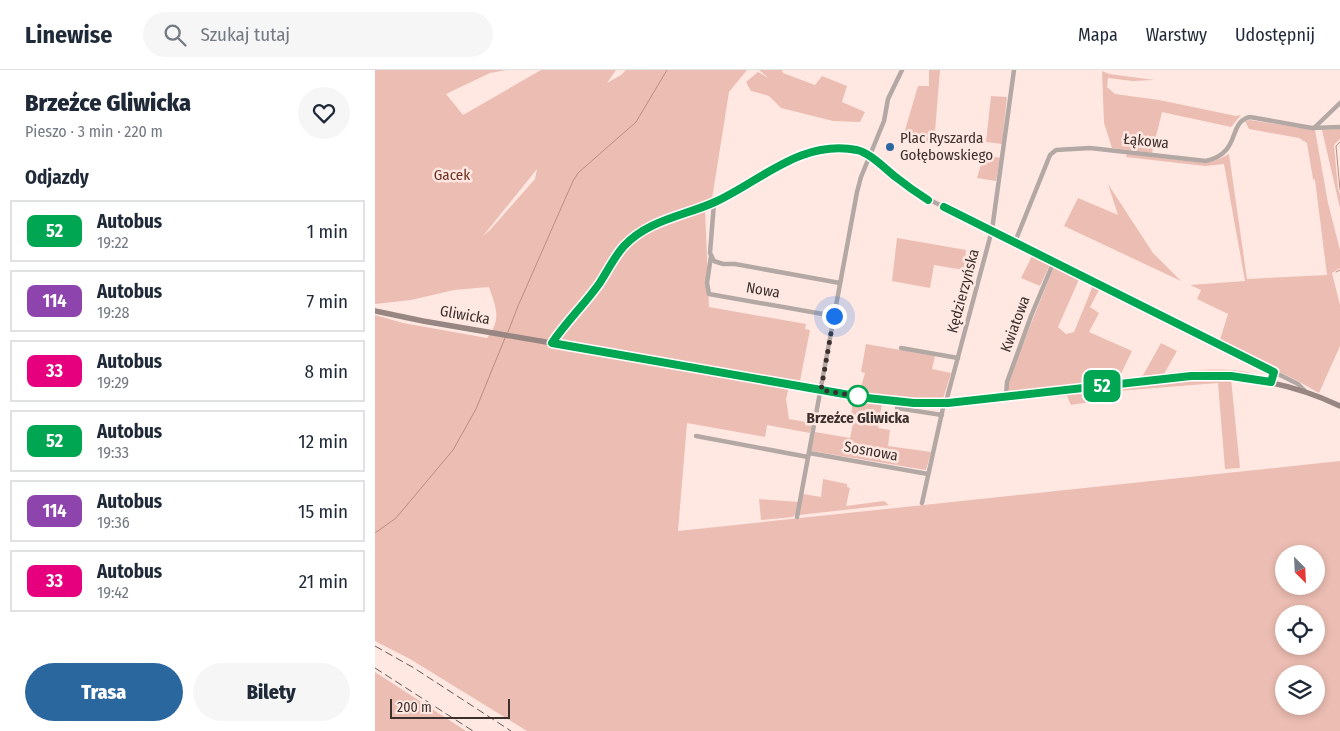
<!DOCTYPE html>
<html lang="pl">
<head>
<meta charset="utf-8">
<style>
	:root { --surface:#fff; --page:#f6f6f7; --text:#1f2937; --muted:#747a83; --line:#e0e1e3; --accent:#2b679f }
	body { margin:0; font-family:"Fira Sans Condensed",sans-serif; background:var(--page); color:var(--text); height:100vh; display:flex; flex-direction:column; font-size:19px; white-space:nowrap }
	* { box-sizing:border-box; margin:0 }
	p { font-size:16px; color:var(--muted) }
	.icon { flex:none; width:28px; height:28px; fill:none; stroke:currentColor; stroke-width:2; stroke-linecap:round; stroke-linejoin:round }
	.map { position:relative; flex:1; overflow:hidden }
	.drawer { display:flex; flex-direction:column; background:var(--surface); width:375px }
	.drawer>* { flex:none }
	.badge { padding:0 10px; border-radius:8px; font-size:18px; line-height:32px }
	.needle { width:32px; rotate:156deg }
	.buttons { position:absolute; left:900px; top:475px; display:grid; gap:10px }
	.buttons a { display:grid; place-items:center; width:50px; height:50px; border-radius:50%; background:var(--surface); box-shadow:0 2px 8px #0003; font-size:25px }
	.scale { position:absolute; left:15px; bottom:12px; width:120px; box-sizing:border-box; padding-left:5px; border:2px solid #3b302d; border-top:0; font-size:14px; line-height:18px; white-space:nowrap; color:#3b302d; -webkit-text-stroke:4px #ffe8e2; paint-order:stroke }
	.you { position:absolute; width:25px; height:25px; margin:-12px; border:4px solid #fff; border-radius:50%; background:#1a73e8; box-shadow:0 0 0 8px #1a73e833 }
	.map>.badge { position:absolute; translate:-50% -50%; box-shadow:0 0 0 2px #fff }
	h2 { padding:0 25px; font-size:19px; line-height:45px }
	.round { display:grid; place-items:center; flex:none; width:52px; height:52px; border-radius:26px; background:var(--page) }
	.head { display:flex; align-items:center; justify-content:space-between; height:85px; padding:0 25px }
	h1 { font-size:24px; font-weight:800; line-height:38px }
	.primary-button { display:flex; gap:10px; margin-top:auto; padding:10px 25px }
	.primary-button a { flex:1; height:58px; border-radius:30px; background:var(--accent); color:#fff; font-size:20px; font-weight:800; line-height:58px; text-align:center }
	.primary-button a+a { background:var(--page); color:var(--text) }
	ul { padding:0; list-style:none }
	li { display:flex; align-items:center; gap:15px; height:62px; margin:0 10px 8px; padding:0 15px; border:2px solid var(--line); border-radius:0px }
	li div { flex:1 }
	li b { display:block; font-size:19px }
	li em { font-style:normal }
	li .badge { min-width:55px; font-weight:700; text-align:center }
	header { display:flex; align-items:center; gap:30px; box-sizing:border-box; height:70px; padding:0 25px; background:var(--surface); border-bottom:1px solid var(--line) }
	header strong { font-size:24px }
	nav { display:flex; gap:28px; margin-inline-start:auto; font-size:18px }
	.search { width:350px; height:45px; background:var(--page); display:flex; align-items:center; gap:12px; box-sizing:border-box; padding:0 18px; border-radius:28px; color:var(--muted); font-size:19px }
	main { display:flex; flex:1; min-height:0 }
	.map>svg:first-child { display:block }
</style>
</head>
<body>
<header>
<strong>Linewise</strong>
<div class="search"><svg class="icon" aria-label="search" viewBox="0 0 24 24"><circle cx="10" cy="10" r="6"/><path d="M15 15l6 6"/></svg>Szukaj tutaj</div>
<nav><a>Mapa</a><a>Warstwy</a><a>Udostępnij</a></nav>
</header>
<main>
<section class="drawer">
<div class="head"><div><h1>Brzeźce Gliwicka</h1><p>Pieszo · 3 min · 220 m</p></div><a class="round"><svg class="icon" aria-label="heart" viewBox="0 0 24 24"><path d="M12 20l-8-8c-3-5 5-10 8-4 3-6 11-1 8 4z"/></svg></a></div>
<h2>Odjazdy</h2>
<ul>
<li><span class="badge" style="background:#00a651;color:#fff">52</span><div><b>Autobus</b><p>19:22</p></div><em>1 min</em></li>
<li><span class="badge" style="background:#8e44ad;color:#fff">114</span><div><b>Autobus</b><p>19:28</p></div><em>7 min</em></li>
<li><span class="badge" style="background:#e6007e;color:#fff">33</span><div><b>Autobus</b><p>19:29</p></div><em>8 min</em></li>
<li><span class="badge" style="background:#00a651;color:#fff">52</span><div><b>Autobus</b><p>19:33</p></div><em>12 min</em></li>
<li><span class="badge" style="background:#8e44ad;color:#fff">114</span><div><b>Autobus</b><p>19:36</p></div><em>15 min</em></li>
<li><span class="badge" style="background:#e6007e;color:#fff">33</span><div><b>Autobus</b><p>19:42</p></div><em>21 min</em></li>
</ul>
<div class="primary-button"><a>Trasa</a><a>Bilety</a></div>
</section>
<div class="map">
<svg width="965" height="661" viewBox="0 0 965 661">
	<rect width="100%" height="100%" fill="#ffe8e2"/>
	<g fill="#ecbdb2" fill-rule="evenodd">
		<path d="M0,0H131L115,3L71,24L88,45L166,0H241L232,13L246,5L251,0H372L354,22L337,129L330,140L334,237L431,254L430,259L435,260L425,311L326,296L317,300L414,317L411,329L414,349L437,353L435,363L392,355L390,367L312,353L303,461L965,391V661H152L35,589L0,571V245L28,253L112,268C127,249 121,238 114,217L79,220L36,230L0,234ZM162,99L160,109L115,160L108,166ZM909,484H941V516H909ZM909,544H941V576H909ZM909,604H941V636H909Z"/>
		<path d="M384,0H407L408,3L440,15L447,6L472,16L467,32L490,42L485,52L458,51L406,38L394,26L376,21L371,12L383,2L394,8Z"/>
		<path d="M554,0H565L559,74L528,67L543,16H554Z"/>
		<path d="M727,1L734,4L779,10L758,11L733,8L732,17L740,24L784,30L861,46L866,45L856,57L787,42L777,83L737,78L729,53Z"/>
		<path d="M616,26L632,27L627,74L611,72Z"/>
		<path d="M875,50L940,60L953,133L965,180V198L957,203L965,235V276L944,323L921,310L844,273L853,244L822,229L826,220L815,215L870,211L849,94L830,96L751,87L752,84L830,93L842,90L854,84L872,209L952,205L940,110L938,109L932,73L924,68L874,59L870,51Z"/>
		<path d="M965,59V69L959,75L963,119L965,124V138L947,60Z"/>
		<path d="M609,84L625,88L621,111L602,108Z"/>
		<path d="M733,114L778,183L806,211L689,156L703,128L743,145Z"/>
		<path d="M522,168L591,180L589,200L559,195L555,218L517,211Z"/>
		<path d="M658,184L676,192L665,216L646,208Z"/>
		<path d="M680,194L705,207L683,257L691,264L699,262L717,218L714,212L725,218L715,237L724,243L714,262L757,281L744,308L767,307L786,273L802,281L789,304C813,300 867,295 888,308L849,303H807L634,324L633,316L639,296Z"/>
		<path d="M491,274L560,286L557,299L576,303L568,329L546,331L484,324L490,303L486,302Z"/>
		<path d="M830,308L856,309L865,398L850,399L843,313L730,322L727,330L696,335L692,326L646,329L683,323Z"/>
		<path d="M478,329L507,333L503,358L515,360L513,376L556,382L551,400L436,381L440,362L475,368L478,354H475Z"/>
		<path d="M448,409L472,414V417L475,418L471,436L509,431L514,435L424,445L428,424L446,427Z"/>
		<path d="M384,429L424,432L421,443L418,447L386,450Z"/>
		<path d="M0,602L91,661H0Z"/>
	</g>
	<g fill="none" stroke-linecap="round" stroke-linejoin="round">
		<g stroke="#bd8c80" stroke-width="1">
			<path d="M965,72L961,76L965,120"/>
			<path d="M961,202L965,200"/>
			<path d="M133,262L143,236L198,111L203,103L261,52L292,0"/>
			<path d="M0,463L21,448L78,380L101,339L130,268"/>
		</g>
		<g stroke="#b4a8a5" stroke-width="4.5">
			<path d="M939,58L965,33"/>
			<path d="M339,133L335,183L339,191L348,194H360L465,213"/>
			<path d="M640,172L675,85L681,80L715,78L831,91C867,83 852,52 875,47L937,58L965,57"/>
			<path d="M336,186L332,213L334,224L459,246"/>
			<path d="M177,273L224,214L249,176L262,165L292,149L343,131L415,89L451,80L469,78L484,81L495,86L537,120L553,129L923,314L931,322"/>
			<path d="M526,278L583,288"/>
			<path d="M631,327L632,312L656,246L679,191"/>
			<path d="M522,338L567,345"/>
			<path d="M321,366L433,387"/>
			<path d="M434,383L553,404"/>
			<path d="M547,433L568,338L572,328L617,160L639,0"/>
			<path d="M422,447L482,122L486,107L509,51L513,29L527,0"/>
		</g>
		<path stroke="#988682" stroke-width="5.5" d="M0,241L48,251L517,331L545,333H578C627,328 676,322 726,316C815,305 880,296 965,336"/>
		<g stroke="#665855" stroke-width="1" stroke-dasharray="8 4" stroke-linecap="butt">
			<path d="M0,576L39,598L136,661"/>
			<path d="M0,598L98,661"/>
		</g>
	</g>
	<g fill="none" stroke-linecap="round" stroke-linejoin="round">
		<g stroke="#fff" stroke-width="11">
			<path id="line" d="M553,130C542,123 532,116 522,108C510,99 497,84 482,80C426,69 386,111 340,132C309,146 273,150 249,176C239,187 232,202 224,214C209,235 191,252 177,273L492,328L539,333H573L816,306H856L896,312L899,302L569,137"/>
		</g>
		<use href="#line" stroke="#00a651" stroke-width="8"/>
		<path stroke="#3b302d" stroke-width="5" stroke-dasharray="0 9" d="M459,246L446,320L492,328L483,326"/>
	</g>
	<circle fill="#2b679f" stroke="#ffe8e2" stroke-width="2" cx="515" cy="77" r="5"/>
	<circle fill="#fff" stroke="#00a651" stroke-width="2.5" cx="483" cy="326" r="10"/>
	<g text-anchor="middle" stroke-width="5" stroke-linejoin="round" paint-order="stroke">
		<g font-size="15" fill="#3b302d" stroke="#ffe8e2" text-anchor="start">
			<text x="525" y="73">Plac Ryszarda<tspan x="525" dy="17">Gołębowskiego</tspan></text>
		</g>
		<g font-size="15" fill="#3b302d" stroke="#ffe8e2">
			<text transform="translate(771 71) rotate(6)" y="5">Łąkowa</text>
			<text transform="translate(388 220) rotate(10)" y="5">Nowa</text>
			<text transform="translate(588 221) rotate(-75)" y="5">Kędzierzyńska</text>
			<text transform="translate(90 245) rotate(10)" y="5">Gliwicka</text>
			<text transform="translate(640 254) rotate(-70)" y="5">Kwiatowa</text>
			<text transform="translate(496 381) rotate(10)" y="5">Sosnowa</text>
		</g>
		<g font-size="15" fill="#6f3022" stroke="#ffe8e2">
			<text x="77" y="110">Gacek</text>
		</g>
		<g font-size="15" font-weight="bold" fill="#3b302d" stroke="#ffe8e2">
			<text x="483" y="353">Brzeźce Gliwicka</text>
		</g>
	</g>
</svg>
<div class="buttons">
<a><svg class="needle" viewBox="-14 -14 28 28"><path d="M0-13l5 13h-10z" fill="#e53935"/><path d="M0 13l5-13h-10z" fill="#747a83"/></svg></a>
<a><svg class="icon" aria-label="locate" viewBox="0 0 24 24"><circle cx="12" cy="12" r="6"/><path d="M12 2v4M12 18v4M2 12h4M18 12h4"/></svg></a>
<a><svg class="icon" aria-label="layers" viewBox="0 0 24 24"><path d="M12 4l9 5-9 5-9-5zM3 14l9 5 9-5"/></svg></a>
</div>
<div class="scale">200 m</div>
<div class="you" style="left:459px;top:246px"></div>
<b class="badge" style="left:727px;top:316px;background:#00a651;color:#fff">52</b>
</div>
</main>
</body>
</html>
